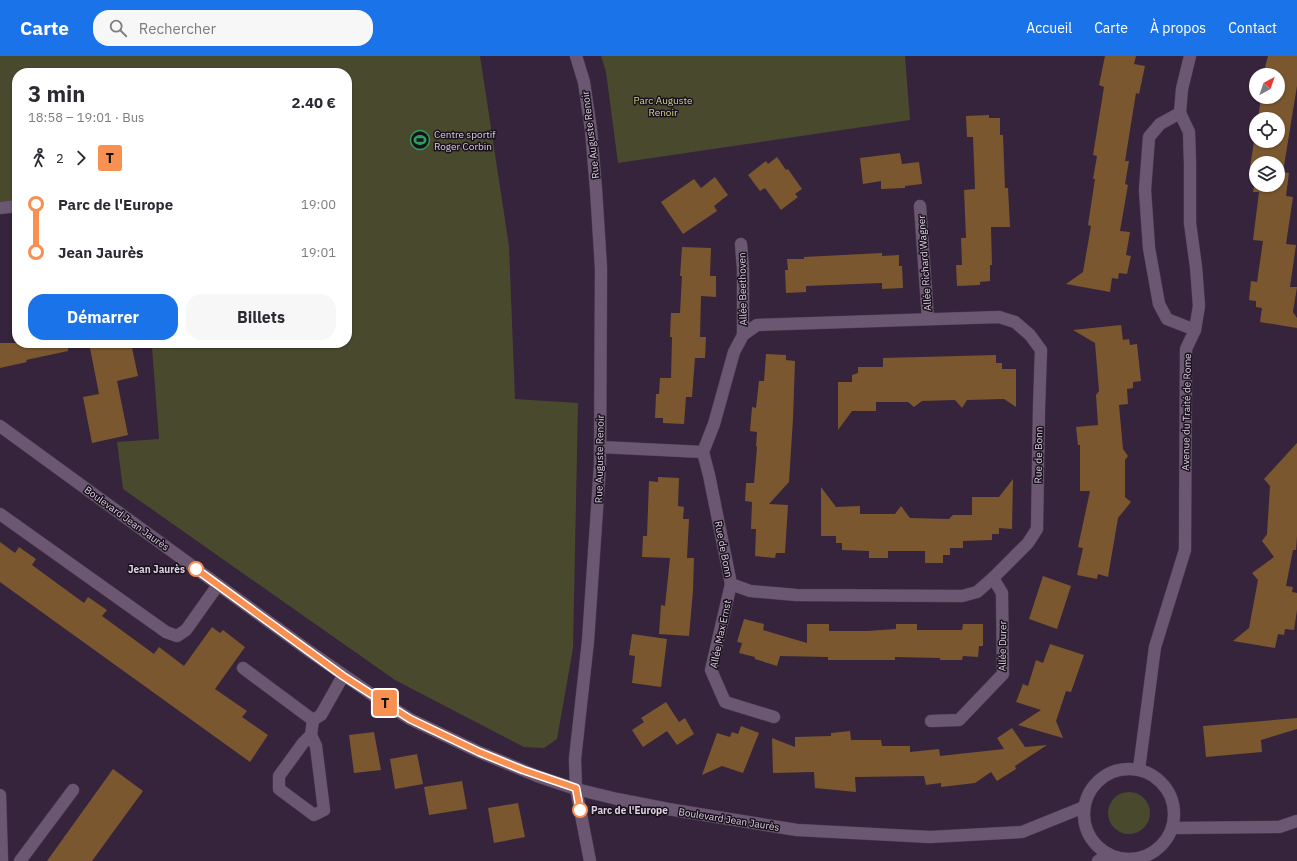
<!DOCTYPE html>
<html lang="fr">
<head>
<meta charset="utf-8">
<style>
	:root { --surface:#fff; --page:#f7f7f7; --text:#2b2b33; --muted:#7c7c81; --accent:#1a73e8 }
	body { margin:0; font-family:"IBM Plex Sans",sans-serif; background:var(--page); color:var(--text); height:100vh; display:flex; flex-direction:column; font-size:15px; white-space:nowrap }
	* { box-sizing:border-box; margin:0 }
	p { font-size:13px; color:var(--muted) }
	.icon { flex:none; width:22px; height:22px; fill:none; stroke:currentColor; stroke-width:2; stroke-linecap:round; stroke-linejoin:round }
	.map { position:relative; flex:1; overflow:hidden }
	.drawer { position:absolute; left:12px; top:12px; width:340px; height:280px; display:flex; flex-direction:column; background:var(--surface); border-radius:16px; box-shadow:0 1px 3px #0004 }
	.drawer>* { flex:none }
	.badge { padding:0 8px; border-radius:3px; font-size:14px; line-height:26px }
	.needle { width:26px; rotate:40deg }
	.controls { position:absolute; left:1249px; top:12px; display:grid; gap:8px }
	.controls a { display:grid; place-items:center; width:36px; height:36px; border-radius:50%; background:var(--surface); box-shadow:0 1px 3px #0004; font-size:20px }
	.map>.badge { position:absolute; translate:-50% -50%; box-shadow:0 0 0 2px #fff }
	.legs { display:flex; align-items:center; gap:6px; height:44px; padding:0 16px; font-size:13px }
	.legs p { margin-inline-start:auto }
	.headline { display:flex; align-items:center; justify-content:space-between; height:68px; padding:0 16px }
	h1 { font-size:22px; font-weight:800; line-height:30px }
	.cta { display:flex; gap:8px; margin-top:auto; padding:8px 16px }
	.cta a { flex:1; height:46px; border-radius:16px; background:var(--accent); color:#fff; font-size:16px; font-weight:800; line-height:46px; text-align:center }
	.cta a+a { background:var(--page); color:var(--text) }
	ul { padding:0 16px; list-style:none }
	li { display:flex; align-items:center; gap:14px; height:48px; font-size:15px }
	li i { display:grid; place-items:center; width:6px; height:100%; margin:0 5px; background:currentColor }
	li i::after { content:''; width:10px; height:10px; margin:-5px; border:3px solid; border-radius:50%; background:var(--surface) }
	li p { margin-inline-start:auto }
	li:first-child i { background:linear-gradient(#0000 50%,currentColor 0) }
	li:last-child i { background:linear-gradient(currentColor 50%,#0000 0) }
	header { display:flex; align-items:center; gap:24px; box-sizing:border-box; height:56px; padding:0 20px; background:var(--accent); color:#fff }
	header strong { font-size:19px }
	nav { display:flex; gap:22px; margin-inline-start:auto; font-size:14px }
	.search { width:280px; height:36px; background:var(--page); display:flex; align-items:center; gap:10px; box-sizing:border-box; padding:0 14px; border-radius:16px; color:var(--muted); font-size:15px }
	.map>svg:first-child { display:block }
</style>
</head>
<body>
<header>
<strong>Carte</strong>
<div class="search"><svg class="icon" aria-label="search" viewBox="0 0 24 24"><circle cx="10" cy="10" r="6"/><path d="M15 15l6 6"/></svg>Rechercher</div>
<nav><a>Accueil</a><a>Carte</a><a>À propos</a><a>Contact</a></nav>
</header>
<div class="map">
<svg width="1297" height="805" viewBox="0 0 1297 805">
	<rect width="100%" height="100%" fill="#36243c"/>
	<g fill="#494a2d">
		<path d="M0,0H480L509,190L515,343L578,347L573,592L557,683L544,692L524,691L395,624L123,433L117,386L159,383L152,291L153,287H347V17H17V152L0,150Z"/>
		<path d="M601,0H905L910,64L618,107L606,16Z"/>
		<circle cx="1129" cy="757" r="21"/>
	</g>
	<g fill="#7a572e">
		<path d="M1105,0H1136L1134,8L1145,10L1139,38L1136,37L1125,105H1129L1125,128L1128,129L1120,175L1130,176L1126,199L1131,200L1127,218L1119,217L1118,223L1112,222L1110,236L1066,228L1083,216L1091,170L1088,169L1095,123H1093L1097,100L1093,99L1104,31L1099,29Z"/>
		<path d="M1268,0H1297V30L1283,116L1289,117L1286,140L1293,141L1286,188L1296,189L1290,231H1297L1293,256L1297,262V272L1260,266L1262,252L1256,251V245L1249,244L1251,225L1257,226L1263,185L1253,184L1259,136H1253L1256,118V129H1278V107H1256V112L1250,111L1256,73V85H1278V63H1258L1261,41H1278V19H1263Z"/>
		<path d="M989,59V62H1000V79H1003L1005,132H1008L1010,171H991L992,209H990V225L980,226V229L957,230L956,209H962L961,182H966L964,134L975,133L973,81H967L966,60Z"/>
		<path d="M900,97L902,108L919,106L922,128L905,130V132L881,133V125L863,128L860,102Z"/>
		<path d="M777,101L786,114L788,113L802,133L795,138L798,141L781,154L765,132L760,135L748,119L766,105L768,108Z"/>
		<path d="M715,121L728,139L714,150L717,155L683,178L661,146L694,123L701,132Z"/>
		<path d="M682,191L711,192L710,220H716V241L701,240L700,281H706L705,302H695L692,341H686L684,368L663,367V362H655L656,338H659L660,322H671L672,281H670L671,257H680L682,220H680Z"/>
		<path d="M882,197V200L899,199V210H902L903,232L882,233V227L806,230V236L786,237L785,214H788L787,203H804V201Z"/>
		<path d="M1121,269L1123,284L1129,283L1130,289L1137,288L1141,325L1133,326V332L1127,333L1128,348L1119,349L1123,393L1128,400L1125,404V441L1131,446L1118,462L1108,521L1098,518L1097,523L1077,519L1083,492L1078,491L1090,435H1080V389H1078L1076,371L1098,369L1096,339L1099,335L1095,287L1073,274Z"/>
		<path d="M0,287H68V295L26,304L27,306L0,312Z"/>
		<path d="M89,287H131L138,320L117,325L128,379L92,387L83,341L99,338Z"/>
		<path d="M766,298L786,299V304L795,305L793,363L789,426L769,448L788,449L785,497H776L775,502L755,500L756,473H751L752,446L745,445L746,427H754L757,391L756,390L757,376L750,375L752,351L756,352L759,325H764Z"/>
		<path d="M996,299V307H1002V313H1016V351L1004,343L967,344L962,352L955,344L922,345L914,351L908,346H876V355H852L838,374V326H852V319L858,317V311H883V302Z"/>
		<path d="M1297,387V480L1296,494H1293L1286,530L1293,531L1292,536L1297,537V554L1294,574L1285,573L1284,579L1278,578L1275,592L1233,585L1249,572L1258,524L1252,517L1274,501L1262,485L1267,478L1270,430L1264,423Z"/>
		<path d="M658,421L679,422L678,450L684,451L683,463H689L687,502H694L693,535L689,580L659,578L661,549L665,550L670,502L642,501L643,480H647L649,425L658,426Z"/>
		<path d="M1013,423L1012,473L999,472V478H992V484L963,485V492H950V499H943V507H925V495H888V502H869V495L842,494V487H836V480H821V431L836,451L860,450V458H895L901,450L910,462L949,463L953,459H972V441H999Z"/>
		<path d="M0,486L15,497L19,491L36,503L32,509L84,547L88,541L107,554L102,560L154,598L159,591L184,610L212,571L220,577L223,574L245,591L215,633L247,655L242,661L268,679L250,706L0,526Z"/>
		<path d="M1043,520L1071,530L1057,573L1029,563Z"/>
		<path d="M744,563L764,568L763,574L807,587V568H829V575H867L896,573V568H917V574H962L963,568H983V590H979L978,601L963,600L962,604H940V602L895,601V604H828V601L780,600L777,610L755,603V601L739,597L742,587L737,586Z"/>
		<path d="M632,578L667,583L661,631L632,627L635,600L629,599Z"/>
		<path d="M1050,588L1084,599L1071,636L1066,635L1056,665L1063,682L1018,669L1041,654L1016,646L1023,628L1028,630L1036,604L1043,607Z"/>
		<path d="M666,646L679,666L685,662L694,678L677,689L667,675L643,691L632,674L644,666L641,662Z"/>
		<path d="M1297,662V673L1261,684L1262,696L1206,701L1203,670Z"/>
		<path d="M741,670L759,677L743,717L722,710L702,719L717,677L730,681L732,676L738,678Z"/>
		<path d="M1012,672L1025,691L1047,689L1015,710L1016,713L997,725L991,716L975,727L941,731V727L926,729L924,720L855,721L856,736L815,732L814,716L773,717L772,682L795,691V681L831,680V677L850,675L851,684H881L882,690H910V696L939,693L940,700L1004,693L997,682Z"/>
		<path d="M374,676L381,714L354,717L349,679Z"/>
		<path d="M417,698L423,728L395,733L390,703Z"/>
		<path d="M113,713L143,735L92,805H47Z"/>
		<path d="M462,725L467,753L429,759L424,731Z"/>
		<path d="M518,747L525,781L494,787L488,752Z"/>
	</g>
	<g fill="none" stroke-linecap="round" stroke-linejoin="round">
		<g stroke="#4f3f53" stroke-width="13">
			<g id="minor">
				<path d="M576,0L584,26L591,74L596,133L601,212L600,409L588,585L575,703L576,733L590,805"/>
				<path d="M1180,57L1160,68L1149,81L1145,134L1149,192L1159,248L1167,263L1195,274"/>
				<path d="M920,150L928,263"/>
				<path d="M0,152L17,150"/>
				<path d="M741,188L743,213V279"/>
				<path d="M999,261L1015,266L1030,279L1041,294L1039,352L1037,473L1028,487L993,522L977,536L962,540L796,539L750,535L731,528L709,419L703,396L714,368L734,296L743,279L757,269Z"/>
				<path d="M0,370L309,595L374,640L410,663L479,696L537,720L576,733L617,743L668,753L797,774L930,781L1022,776L1084,751"/>
				<path d="M600,391L703,396"/>
				<path d="M0,458L166,576L177,580L186,574L218,529"/>
				<path d="M731,528L711,614L725,646L774,661"/>
				<path d="M243,612L313,664L321,659L343,620"/>
				<path d="M931,665L959,664L1003,618L1002,537L993,522"/>
				<path d="M311,679L303,687L279,720V733L314,759L324,754L316,690L311,679L313,664"/>
				<circle cx="1129" cy="758" r="45"/>
				<path d="M1139,713L1155,591L1185,494L1186,293L1195,274L1199,250L1196,211L1190,167V108L1189,76L1180,57L1182,33L1190,0"/>
				<path d="M0,739L2,805"/>
				<path d="M1173,772L1279,771L1297,765"/>
				<path d="M20,805L73,734"/>
				<path d="M1098,805L1109,798"/>
			</g>
		</g>
		<use href="#minor" stroke="#6c5772" stroke-width="12"/>
	</g>
	<g fill="none" stroke-linecap="round" stroke-linejoin="round">
		<g stroke="#fff" stroke-width="9">
			<path id="line-1" d="M196,513L343,620L410,663L479,696L523,714L576,732L580,754"/>
		</g>
		<use href="#line-1" stroke="#f79050" stroke-width="6"/>
	</g>
	<defs>
		<g id="stadium-ring" transform="scale(1)"><circle r="9.5" fill="#19111c" stroke="#2e9e5b" stroke-width="1.5"/><path d="M0-5a6.5 5 0 1 0 0 10a6.5 5 0 1 0 0-10ZM-3.5-1.8h7v3.6h-7Z" fill="#2e9e5b"/></g>
	</defs>
	<g fill-rule="evenodd">
		<use href="#stadium-ring" x="420" y="84"/>
	</g>
	<g fill="#fff" stroke="#f79050" stroke-width="2">
		<circle cx="196" cy="513" r="7"/>
		<circle cx="580" cy="754" r="7"/>
	</g>
	<g text-anchor="middle" stroke-width="3" stroke-linejoin="round" paint-order="stroke">
		<g font-size="10" fill="#d2d685" stroke="#19111c">
			<text x="663" y="48">Parc Auguste<tspan x="663" dy="12">Renoir</tspan></text>
		</g>
		<g font-size="10" fill="#dcd0e0" stroke="#19111c" text-anchor="start">
			<text x="434" y="82">Centre sportif<tspan x="434" dy="12">Roger Corbin</tspan></text>
		</g>
		<g font-size="10" fill="#dcd0e0" stroke="#19111c">
			<text transform="translate(590 79) rotate(-97)" y="4">Rue Auguste Renoir</text>
			<text transform="translate(924 207) rotate(-94)" y="4">Allée Richard Wagner</text>
			<text transform="translate(742 233) rotate(-91)" y="4">Allée Beethoven</text>
			<text transform="translate(1186 356) rotate(-89)" y="4">Avenue du Traité de Rome</text>
			<text transform="translate(1038 399) rotate(-89)" y="4">Rue de Bonn</text>
			<text transform="translate(599 403) rotate(-89)" y="4">Rue Auguste Renoir</text>
			<text transform="translate(127 462) rotate(36)" y="4">Boulevard Jean Jaurès</text>
			<text transform="translate(724 493) rotate(79)" y="4">Rue de Bonn</text>
			<text transform="translate(720 578) rotate(-78)" y="4">Allée Max Ernst</text>
			<text transform="translate(1002 590) rotate(-89)" y="4">Allée Durer</text>
			<text transform="translate(729 763) rotate(9)" y="4">Boulevard Jean Jaurès</text>
		</g>
		<g font-size="10" font-weight="bold" fill="#dcd0e0" stroke="#19111c" text-anchor="end">
			<text x="185" y="517">Jean Jaurès</text>
			<text x="591" y="758" text-anchor="start">Parc de l'Europe</text>
		</g>
	</g>
</svg>
<div class="controls">
<a><svg class="needle" viewBox="-14 -14 28 28"><path d="M0-13l5 13h-10z" fill="#e53935"/><path d="M0 13l5-13h-10z" fill="#7c7c81"/></svg></a>
<a><svg class="icon" aria-label="locate" viewBox="0 0 24 24"><circle cx="12" cy="12" r="6"/><path d="M12 2v4M12 18v4M2 12h4M18 12h4"/></svg></a>
<a><svg class="icon" aria-label="layers" viewBox="0 0 24 24"><path d="M12 4l9 5-9 5-9-5zM3 14l9 5 9-5"/></svg></a>
</div>
<b class="badge" style="left:385px;top:647px;background:#f79050;color:#111">T</b>
<section class="drawer">
<div class="headline"><div><h1>3 min</h1><p>18:58 – 19:01 · Bus</p></div><b>2.40 €</b></div>
<div class="legs"><svg class="icon" aria-label="walk" viewBox="0 0 24 24"><circle cx="13" cy="4" r="2"/><path d="M13 8l-2 6 4 7M11 14l-3 7M7 12l3-4h3l4 4"/></svg>2<svg class="icon" aria-label="forward" viewBox="0 0 24 24"><path d="M9 5l7 7-7 7"/></svg><b class="badge" style="background:#f79050;color:#111">T</b></div>
<ul>
<li><i style="color:#f79050"></i><b>Parc de l'Europe</b><p>19:00</p></li>
<li><i style="color:#f79050"></i><b>Jean Jaurès</b><p>19:01</p></li>
</ul>
<div class="cta"><a>Démarrer</a><a>Billets</a></div>
</section>
</div>
</body>
</html>
